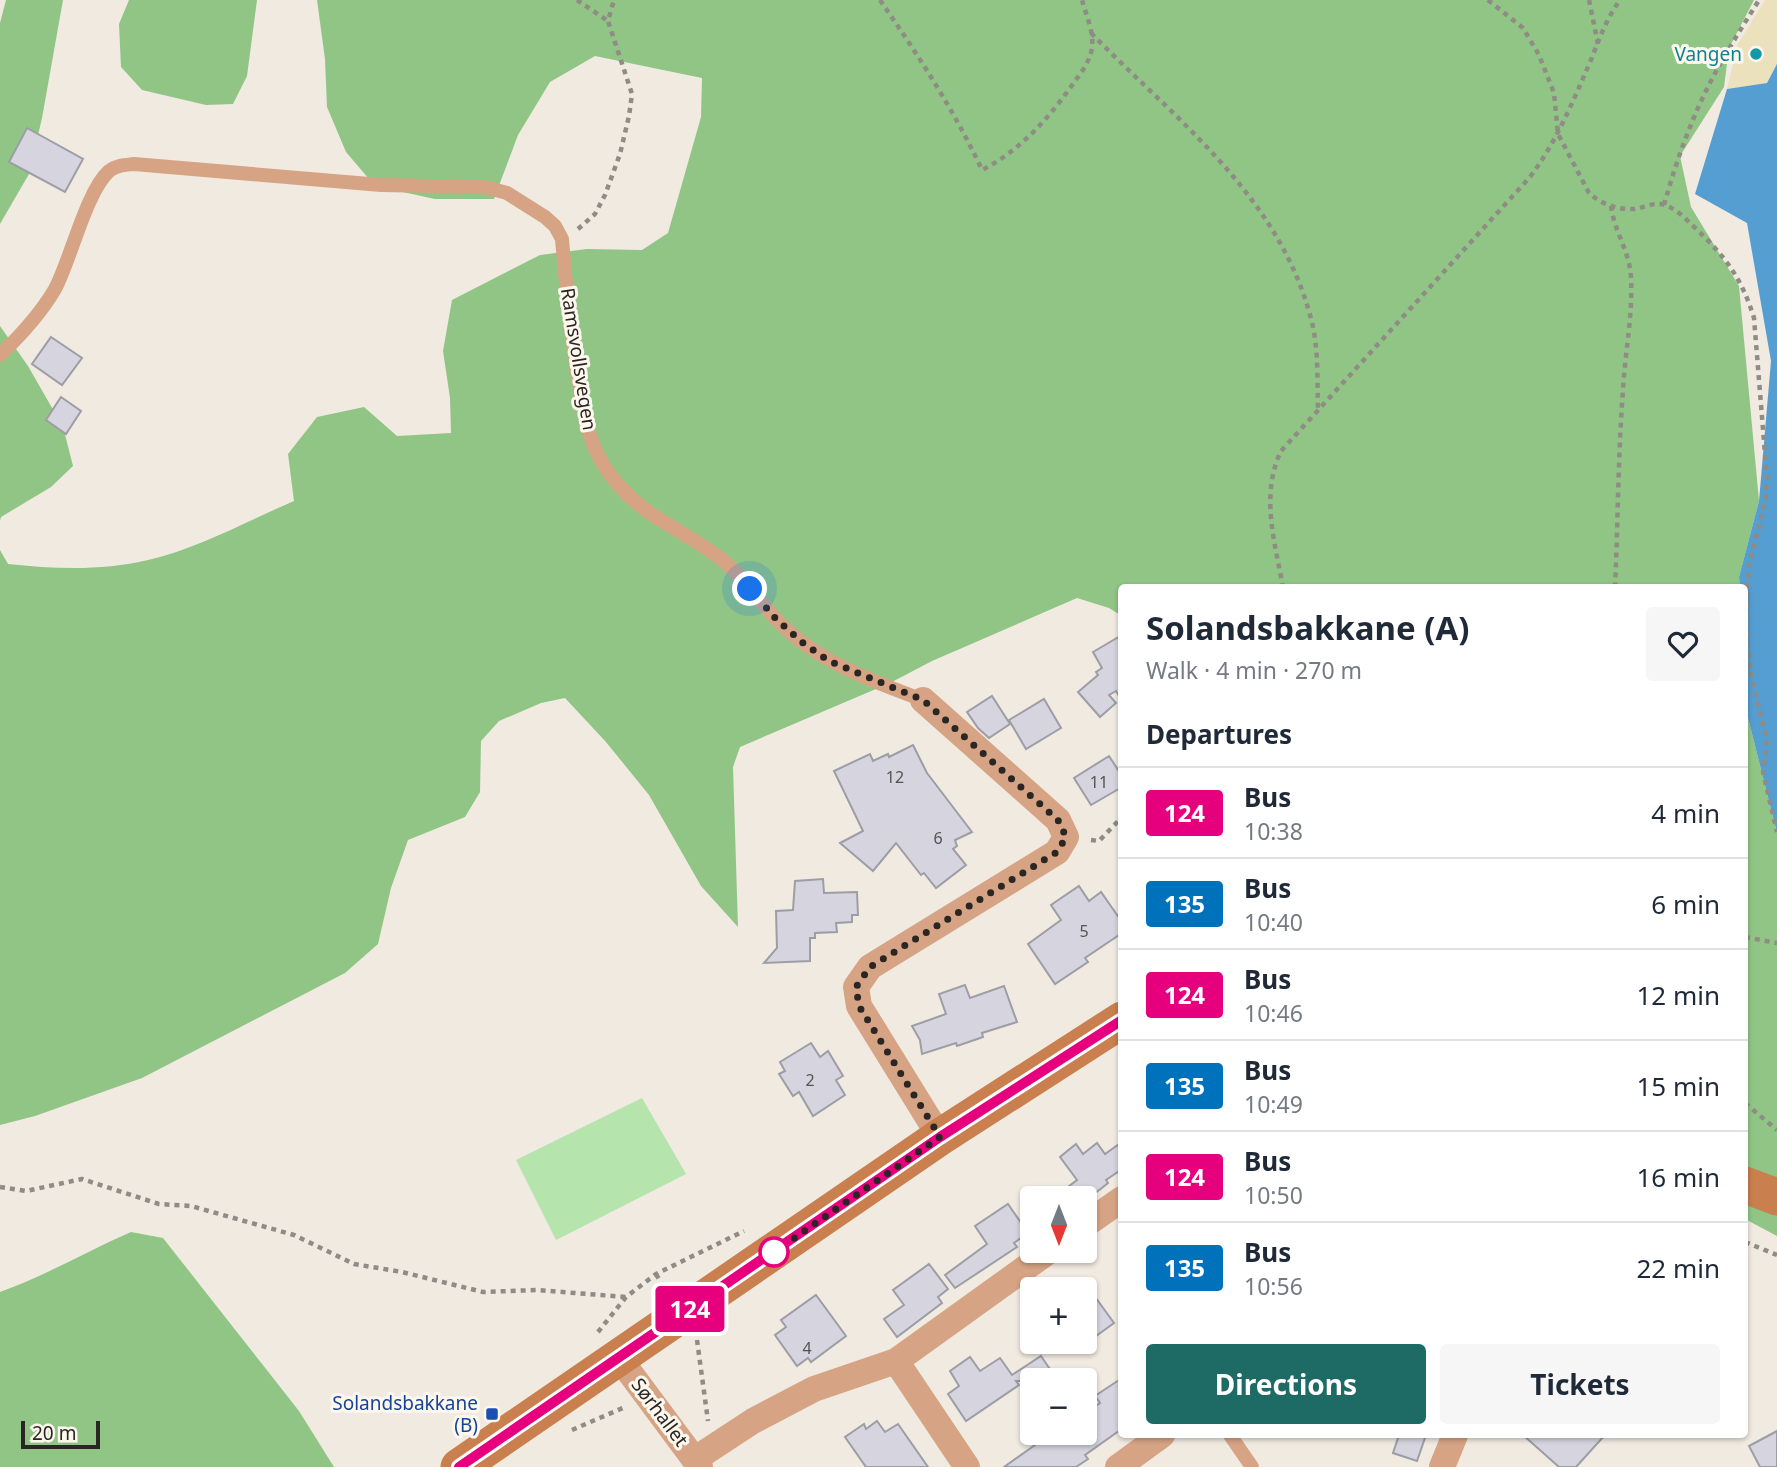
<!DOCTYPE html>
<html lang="en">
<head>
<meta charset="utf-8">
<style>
	:root { --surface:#fff; --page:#f6f6f7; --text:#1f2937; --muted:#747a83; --line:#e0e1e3; --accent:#1e6a65 }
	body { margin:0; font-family:"Noto Sans",sans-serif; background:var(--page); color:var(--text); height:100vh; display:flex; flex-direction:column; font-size:26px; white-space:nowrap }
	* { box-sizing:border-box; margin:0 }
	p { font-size:23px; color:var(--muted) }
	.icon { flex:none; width:38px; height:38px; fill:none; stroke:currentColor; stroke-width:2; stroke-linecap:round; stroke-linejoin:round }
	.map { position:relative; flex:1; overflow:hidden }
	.drawer { position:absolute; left:1118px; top:584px; width:630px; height:854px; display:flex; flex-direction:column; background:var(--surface); border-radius:7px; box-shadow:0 2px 5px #0004 }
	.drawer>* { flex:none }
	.badge { padding:0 14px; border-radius:5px; font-size:24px; line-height:46px }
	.needle { width:46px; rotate:180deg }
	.controls { position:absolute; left:1020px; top:1186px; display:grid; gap:14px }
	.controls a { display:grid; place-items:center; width:77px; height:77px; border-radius:7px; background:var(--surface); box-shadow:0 2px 5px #0004; font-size:35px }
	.scale { position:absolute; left:21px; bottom:18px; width:79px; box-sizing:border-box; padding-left:7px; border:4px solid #292623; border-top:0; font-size:19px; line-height:24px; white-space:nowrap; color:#292623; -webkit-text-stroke:5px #fdf7ee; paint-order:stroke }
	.you { position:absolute; width:35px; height:35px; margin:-18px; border:5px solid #fff; border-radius:50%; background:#1a73e8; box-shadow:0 0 0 10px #1a73e833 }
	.map>.badge { position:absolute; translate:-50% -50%; box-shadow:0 0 0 4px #fff }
	h2 { padding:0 28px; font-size:26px; line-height:63px }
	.round { display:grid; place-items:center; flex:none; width:74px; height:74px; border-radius:7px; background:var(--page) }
	.head { display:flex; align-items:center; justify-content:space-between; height:119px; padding:0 28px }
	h1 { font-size:33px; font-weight:700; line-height:52px }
	.primary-button { display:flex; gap:14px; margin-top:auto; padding:14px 28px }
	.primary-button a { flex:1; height:80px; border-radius:7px; background:var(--accent); color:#fff; font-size:28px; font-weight:700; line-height:80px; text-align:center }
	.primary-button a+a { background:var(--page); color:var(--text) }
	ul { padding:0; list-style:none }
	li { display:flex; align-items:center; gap:21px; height:91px; padding:0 28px; border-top:2px solid var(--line) }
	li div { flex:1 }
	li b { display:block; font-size:26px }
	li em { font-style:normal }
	li .badge { min-width:77px; font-weight:700; text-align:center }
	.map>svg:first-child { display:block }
</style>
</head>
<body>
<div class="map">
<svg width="1777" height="1467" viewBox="0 0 1777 1467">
	<rect width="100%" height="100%" fill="#f0eae1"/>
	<path fill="#b5e4ac" d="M642,1098L686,1174L556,1240L516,1160Z"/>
	<g fill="#90c585">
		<path d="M6,0H63L42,118L29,174L0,224V23Z"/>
		<path d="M129,0H257L247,76L233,104L206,105L142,90L121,67L119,24Z"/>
		<path d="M317,0H1754L1729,48L1724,87L1680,156L1691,207L1739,286L1759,501L1739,577L1740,588H1122V616L1109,608L1077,598L932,661L890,683L740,747L733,767L738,927L701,886L649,795L606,742L565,698L541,703L499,721L481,741L480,792L465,817L408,840L391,888L378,944L345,973L142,1078L35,1116L0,1125V550L8,564C55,569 102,571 148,560C199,548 247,521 294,501L288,454L317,417L364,407L397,436L451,433L450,398L443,351L452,300L540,255L587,249L642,250L668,233L701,117L702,78L595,56L550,82L518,135L494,199H435L375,186L346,152L327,107L325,59Z"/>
		<path d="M0,326L28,366L63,427L73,466L51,487L1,517L0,521Z"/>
		<path d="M1745,675L1747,714L1777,833V1236L1745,1219Z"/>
		<path d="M131,1232L163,1238L299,1411L334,1467H0V1292C45,1276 87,1251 131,1232Z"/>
	</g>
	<path fill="#ebe1bc" d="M1765,0H1777V64L1767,83L1727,89L1738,44Z"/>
	<path fill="#559ed1" d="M1777,64V833L1747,714L1745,588H1740L1739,577L1759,501L1771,361L1747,223L1695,194L1727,89L1767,83Z"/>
	<g fill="#d6d5df" stroke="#9d9da6" stroke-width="2">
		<path d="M27,128L83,159L65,192L9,162Z"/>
		<path d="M51,337L82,358L62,385L32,364Z"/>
		<path d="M61,397L81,411L66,434L46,420Z"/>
		<path d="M1122,635V701L1116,691L1109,695L1116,703L1100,717L1078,692L1098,675L1096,672L1102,668L1093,652Z"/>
		<path d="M992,696L1010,724L989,738L978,728L967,712Z"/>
		<path d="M1044,699L1061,728L1026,749L1009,720Z"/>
		<path d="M913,745L927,773L972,832L955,840L957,846L953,849L966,865L936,888L924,873L921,875L896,843L873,871L840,843L863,831L834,771L870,754L873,761L888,754L889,757Z"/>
		<path d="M1109,756L1122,776V787L1091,805L1074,778Z"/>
		<path d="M823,879L824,893L857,892L858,915H852V922L836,923L837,932L815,933V938H810V961L764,963L777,948L776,911L793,910L795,881Z"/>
		<path d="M1079,886L1089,901L1101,892L1122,922V933L1085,958L1088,962L1055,984L1028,944L1061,920L1051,905Z"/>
		<path d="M965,985L970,998L1004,986L1017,1022L982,1033L983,1037L957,1046L956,1043L922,1054L920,1040L912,1026L946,1014L939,994Z"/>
		<path d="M811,1043L820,1057L828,1051L843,1076L836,1080L845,1095L813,1116L799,1092L793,1096L779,1074L785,1071L780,1062Z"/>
		<path d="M1122,1142V1169L1106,1180L1108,1183L1088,1199H1052L1077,1180L1060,1157L1076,1144L1083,1154L1097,1143L1105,1154Z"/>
		<path d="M1008,1204L1028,1233L1014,1243L1017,1247L955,1288L945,1275L987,1244L975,1226Z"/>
		<path d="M929,1264L948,1289L938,1297L942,1303L897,1337L884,1319L904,1305L893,1290Z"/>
		<path d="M1085,1283L1114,1323L1085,1344Z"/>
		<path d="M816,1295L846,1336L811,1362L808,1358L797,1366L775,1335L786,1327L781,1320Z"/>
		<path d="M1041,1356L1058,1381H1016L1019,1385L966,1421L948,1394L959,1386L950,1371L970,1357L980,1371L1000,1358L1012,1375Z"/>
		<path d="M1122,1378V1435L1119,1431L1085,1455L1088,1459L1076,1467H1004L1052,1433H1085V1413L1100,1403L1095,1396Z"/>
		<path d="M877,1421L885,1432L898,1424L928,1467H866L845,1437L864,1424L866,1429Z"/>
		<path d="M1777,1431V1467H1760L1749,1446Z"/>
		<path d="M1399,1435H1426L1417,1461L1393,1453Z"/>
		<path d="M1523,1435H1605L1576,1467H1559Z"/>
	</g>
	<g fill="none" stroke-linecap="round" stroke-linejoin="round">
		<g stroke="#8f8b85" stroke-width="4.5" stroke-dasharray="5 5" stroke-linecap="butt">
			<path d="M577,0L608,21"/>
			<path d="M880,0C918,55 954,110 982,170C1021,150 1050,117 1075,81C1082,72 1091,59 1092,47C1094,32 1086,15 1082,0"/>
			<path d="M1488,0L1523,28L1539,55L1554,93L1558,134L1589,193C1601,204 1618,210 1634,209C1643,208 1651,203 1661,204C1673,206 1684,217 1692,225C1724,255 1741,276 1754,318L1767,479L1765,502L1749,566L1746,628L1751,675L1767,741L1763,772L1777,832"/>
			<path d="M1589,0L1598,44"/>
			<path d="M1091,33C1175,119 1277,194 1310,315C1319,345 1317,379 1318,410"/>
			<path d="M1664,205C1676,162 1691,119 1712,79C1726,52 1743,26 1759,0"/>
			<path d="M1611,206C1614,231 1630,252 1631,278C1633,315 1625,352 1623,390C1618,456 1618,522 1615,588"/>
			<path d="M578,229L595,214L605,195L620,154L629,116L632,94L608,21L614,0"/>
			<path d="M1283,588C1275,542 1260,495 1281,451L1530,177C1557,141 1573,101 1591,60C1599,39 1607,18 1620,0"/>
			<path d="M1091,840L1099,841L1122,817"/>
			<path d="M1745,937L1777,943"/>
			<path d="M1745,1103L1777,1130"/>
			<path d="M0,1187L26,1191L82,1179L159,1204L191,1206L294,1235L354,1264L402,1272L483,1292L537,1290L626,1297"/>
			<path d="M1745,1242L1777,1255"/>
			<path d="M656,1274L666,1291"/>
			<path d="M598,1332L626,1297L656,1274L744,1231"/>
			<path d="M697,1340L708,1421"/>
			<path d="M572,1430L625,1407"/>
		</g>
		<g stroke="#d6a484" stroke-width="14">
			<path d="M0,355C20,336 41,313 55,289C71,259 86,192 109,171C117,165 125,165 134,164L381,185L485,187L507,193L545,217L555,226L562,239C566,287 571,335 579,382C583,404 586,429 595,449C603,467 615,483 629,496C657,523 696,537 726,563C744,579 758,600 775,618C815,661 869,680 923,700"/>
			<path d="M1230,1435L1252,1467"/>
		</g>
		<g stroke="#d6a484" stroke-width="26">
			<path d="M923,700L1058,820L1066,837L1057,852L870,967L856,987L859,1006L940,1137"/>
			<path d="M1085,1225L1122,1199"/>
			<path d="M619,1358L700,1467"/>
			<path d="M896,1361L967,1467"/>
			<path d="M695,1459L753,1421L814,1389L896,1361L1049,1251"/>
			<path d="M1118,1467L1162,1435"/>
			<path d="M1442,1467L1455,1435"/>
		</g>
		<g stroke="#c97f4e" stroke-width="37">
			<path d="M1745,1185L1777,1197"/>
			<path d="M459,1467L940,1137L1122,1020"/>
		</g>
	</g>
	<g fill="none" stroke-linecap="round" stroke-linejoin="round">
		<g stroke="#fff" stroke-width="16">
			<path id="line" d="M459,1467L940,1137L1122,1020"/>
		</g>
		<use href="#line" stroke="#e6007e" stroke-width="10"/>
		<path stroke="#292623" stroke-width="7" stroke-dasharray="0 12.6" d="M750,589L776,619L803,643L829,661L923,700L1058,820L1066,837L1057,852L870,967L856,987L859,1006L940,1137L774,1252"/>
	</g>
	<circle fill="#0f9aa8" stroke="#fdf7ee" stroke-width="2.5" cx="1756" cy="54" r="7"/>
	<circle fill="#fff" stroke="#e6007e" stroke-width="3.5" cx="774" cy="1252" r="14"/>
	<rect fill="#1a4fb4" stroke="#fdf7ee" stroke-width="2.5" x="485" y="1407" width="14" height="14" rx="3.5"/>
	<g text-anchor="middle" stroke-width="6" stroke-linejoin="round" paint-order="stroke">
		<g font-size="16" fill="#545252">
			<text x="895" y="783">12</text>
			<text x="1099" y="788">11</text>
			<text x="938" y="844">6</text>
			<text x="1084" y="937">5</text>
			<text x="810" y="1086">2</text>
			<text x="807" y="1354">4</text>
		</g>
		<g font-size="19" fill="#0d838f" stroke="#fdf7ee" text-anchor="end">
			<text x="1742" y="61">Vangen</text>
		</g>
		<g font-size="19" fill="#292623" stroke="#fdf7ee">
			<text transform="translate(579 359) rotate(81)" y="7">Ramsvollsvegen</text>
			<text transform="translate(660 1412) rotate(53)" y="7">Sørhallet</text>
		</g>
		<g font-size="19" fill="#164399" stroke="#fdf7ee" text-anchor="end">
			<text x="478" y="1410">Solandsbakkane<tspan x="478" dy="22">(B)</tspan></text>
		</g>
	</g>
</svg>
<div class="controls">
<a><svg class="needle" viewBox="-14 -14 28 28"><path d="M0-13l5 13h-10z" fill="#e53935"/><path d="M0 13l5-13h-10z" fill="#747a83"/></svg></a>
<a>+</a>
<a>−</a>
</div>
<div class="scale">20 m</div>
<div class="you" style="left:750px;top:589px"></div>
<b class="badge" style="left:690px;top:1309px;background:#e6007e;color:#fff">124</b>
<section class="drawer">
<div class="head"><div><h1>Solandsbakkane (A)</h1><p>Walk · 4 min · 270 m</p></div><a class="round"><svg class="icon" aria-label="heart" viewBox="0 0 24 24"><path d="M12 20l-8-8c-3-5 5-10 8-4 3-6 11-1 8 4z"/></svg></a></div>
<h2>Departures</h2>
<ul>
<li><span class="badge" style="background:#e6007e;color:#fff">124</span><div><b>Bus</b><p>10:38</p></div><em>4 min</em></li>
<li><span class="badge" style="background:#0072bc;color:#fff">135</span><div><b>Bus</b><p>10:40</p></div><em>6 min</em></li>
<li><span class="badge" style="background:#e6007e;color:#fff">124</span><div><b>Bus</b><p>10:46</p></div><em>12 min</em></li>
<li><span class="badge" style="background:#0072bc;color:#fff">135</span><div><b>Bus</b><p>10:49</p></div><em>15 min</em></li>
<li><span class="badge" style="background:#e6007e;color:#fff">124</span><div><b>Bus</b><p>10:50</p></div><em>16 min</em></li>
<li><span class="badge" style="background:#0072bc;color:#fff">135</span><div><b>Bus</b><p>10:56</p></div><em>22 min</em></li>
</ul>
<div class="primary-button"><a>Directions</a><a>Tickets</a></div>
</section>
</div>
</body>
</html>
